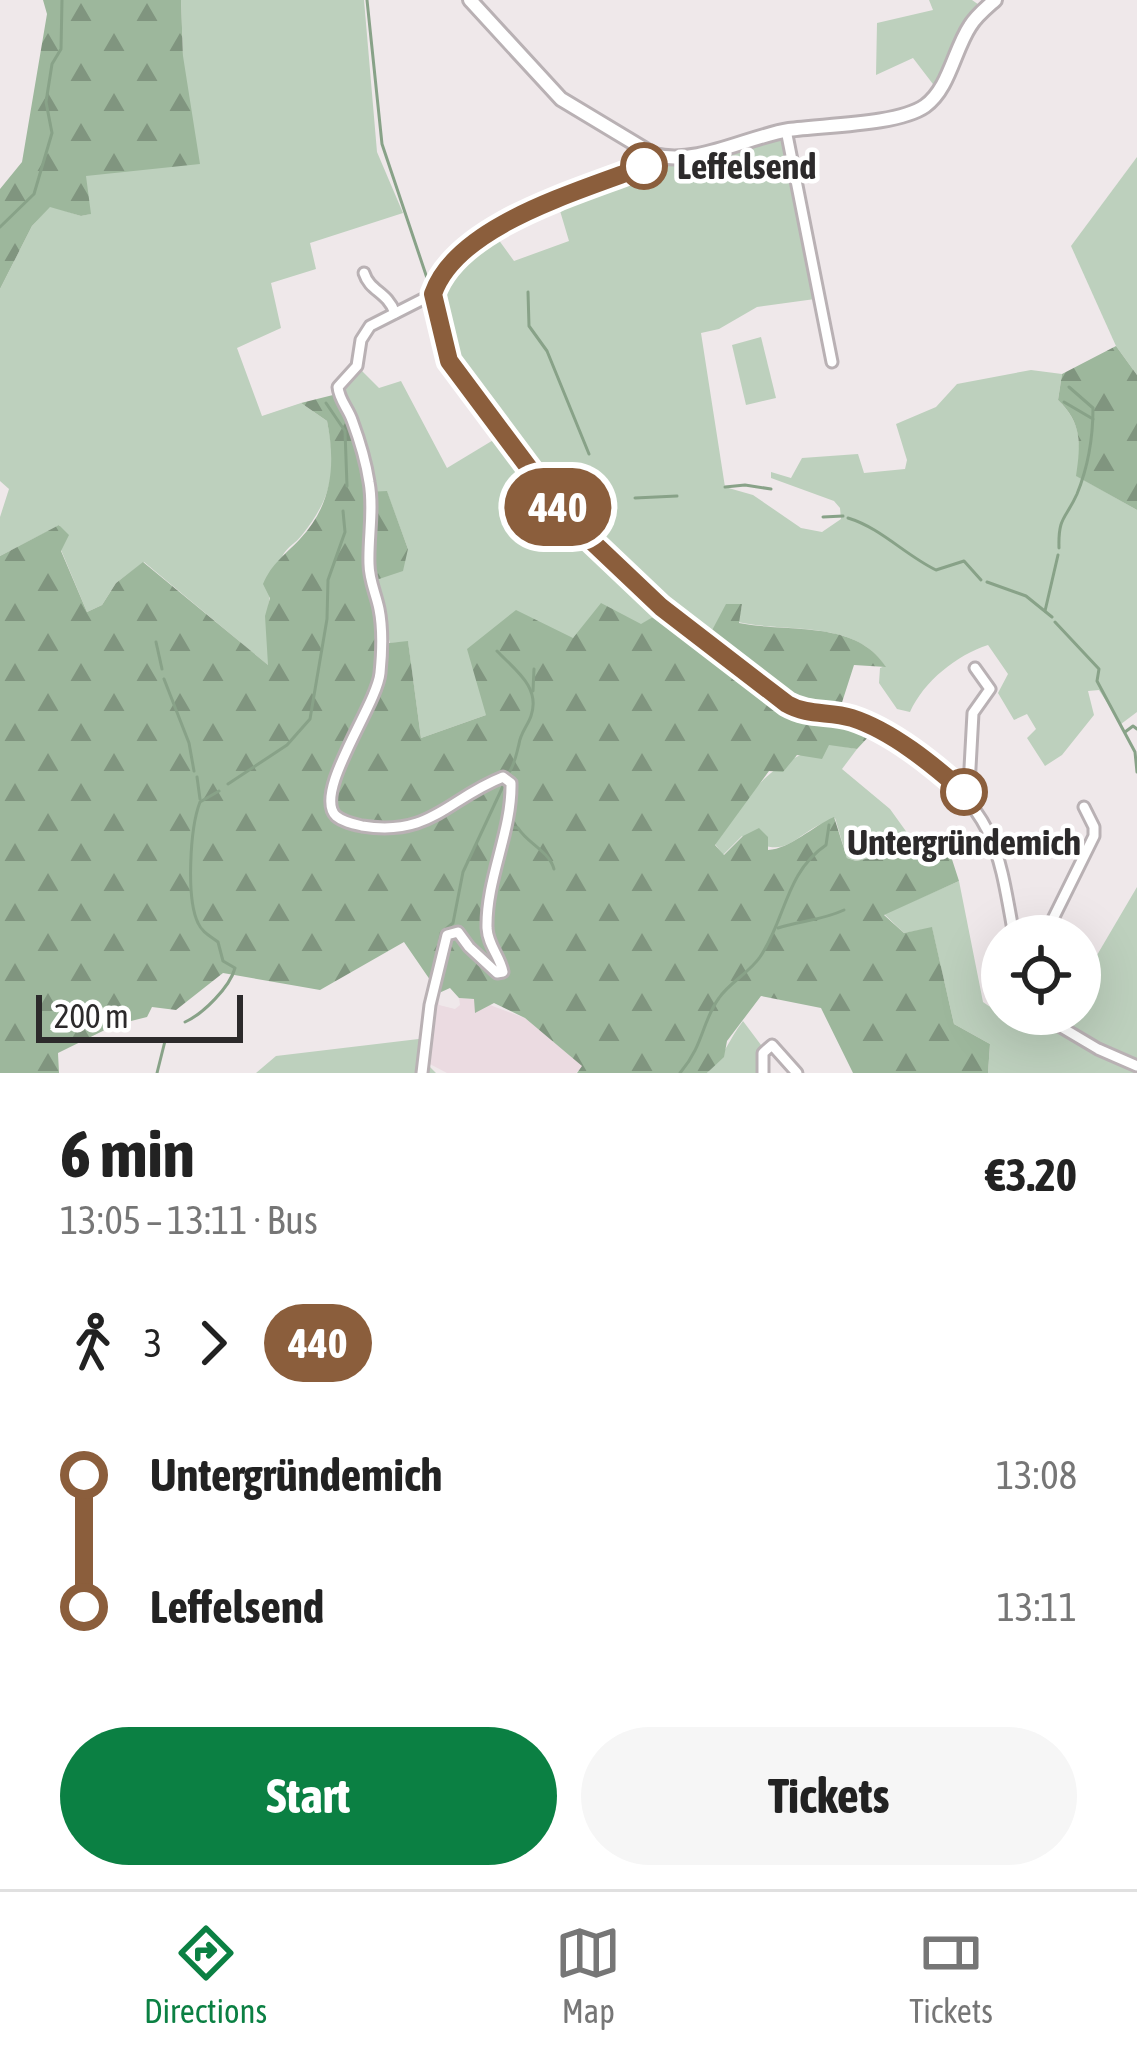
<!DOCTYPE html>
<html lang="en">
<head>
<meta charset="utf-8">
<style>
	:root { --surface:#fff; --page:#f6f6f6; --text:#222; --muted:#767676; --line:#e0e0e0; --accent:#0b8043 }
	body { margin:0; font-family:"Asap Condensed",sans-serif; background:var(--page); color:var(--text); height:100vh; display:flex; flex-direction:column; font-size:45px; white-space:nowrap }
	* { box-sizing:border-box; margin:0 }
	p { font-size:39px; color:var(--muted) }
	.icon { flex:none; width:66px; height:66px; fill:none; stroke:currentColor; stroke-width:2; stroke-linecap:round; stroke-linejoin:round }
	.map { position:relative; height:1073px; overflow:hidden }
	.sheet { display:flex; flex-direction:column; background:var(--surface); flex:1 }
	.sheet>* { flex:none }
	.badge { padding:0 24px; border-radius:39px; font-size:42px; line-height:78px }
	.controls { position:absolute; left:981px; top:915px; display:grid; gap:24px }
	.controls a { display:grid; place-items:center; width:120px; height:120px; border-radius:50%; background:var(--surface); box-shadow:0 12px 48px #0002; font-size:60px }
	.scale { position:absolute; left:36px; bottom:30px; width:207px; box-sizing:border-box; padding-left:12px; border:6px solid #2c2a2b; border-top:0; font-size:33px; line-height:42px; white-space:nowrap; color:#2c2a2b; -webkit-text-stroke:9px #fff; paint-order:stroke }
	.map>.badge { position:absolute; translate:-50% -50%; box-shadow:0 0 0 6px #fff }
	.legs { display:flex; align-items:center; gap:18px; height:132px; padding:0 60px; font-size:39px }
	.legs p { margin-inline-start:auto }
	.overview { display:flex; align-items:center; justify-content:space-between; height:204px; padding:0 60px }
	h1 { font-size:66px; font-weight:700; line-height:90px }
	.primary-button { display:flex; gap:24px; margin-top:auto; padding:24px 60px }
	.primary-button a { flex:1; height:138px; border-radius:72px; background:var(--accent); color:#fff; font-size:48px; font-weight:700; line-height:138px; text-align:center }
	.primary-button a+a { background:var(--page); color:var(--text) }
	ul { padding:0 60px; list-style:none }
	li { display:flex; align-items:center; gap:42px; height:132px; font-size:45px }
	li i { display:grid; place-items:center; width:18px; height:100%; margin:0 15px; background:currentColor }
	li i::after { content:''; width:30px; height:30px; margin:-15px; border:9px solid; border-radius:50%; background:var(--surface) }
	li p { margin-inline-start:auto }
	li:first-child i { background:linear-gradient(#0000 50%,currentColor 0) }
	li:last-child i { background:linear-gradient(currentColor 50%,#0000 0) }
	.tab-bar { display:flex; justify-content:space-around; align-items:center; height:168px; border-top:3px solid var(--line); background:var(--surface); font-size:33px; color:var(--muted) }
	.tab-bar a { display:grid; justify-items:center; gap:6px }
	.tab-bar .current { color:var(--accent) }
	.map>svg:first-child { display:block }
</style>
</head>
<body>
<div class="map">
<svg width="1137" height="1073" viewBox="0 0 1137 1073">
	<defs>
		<pattern id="forest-firs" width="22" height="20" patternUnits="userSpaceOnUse" patternTransform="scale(3)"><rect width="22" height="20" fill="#9db79c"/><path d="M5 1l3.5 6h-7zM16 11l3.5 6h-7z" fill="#80957f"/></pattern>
	</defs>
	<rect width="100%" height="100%" fill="#efe8ea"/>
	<path fill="#ebdbe1" d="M436,990L439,1005L455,1009L460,1005L459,998L474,999L525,1018L583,1066L576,1073H447L424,1061Z"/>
	<g fill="#bdd0bd">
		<path d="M181,0H364L377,152L403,213L310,243L316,269L271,283L281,328L237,348L262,416L301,403L327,421C337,469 333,496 302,535C296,543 287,547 283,555C265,591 266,628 269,666L144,562L116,583L102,605L87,612L61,550L60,525L0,556V517L9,489L0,481V289L32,226L50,206L81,216L90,214L85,176L183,56Z"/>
		<path d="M929,0H972L982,7L936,88L913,58L876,75L877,23L933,10Z"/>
		<path d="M776,136L785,142L815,299L757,307L719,329L701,333L725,487L753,495L801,528L822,532L841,519L840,508L834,501L771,478V472L791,478L802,458L858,454L864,473L905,469L907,460L896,424L936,407L957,384L1031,370L1062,374L1058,400C1082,423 1081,444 1077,476L1137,510V712L1121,724L1099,690L1088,691L1094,715L1062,755L1045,766L1027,738L1036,729L1027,714L1014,720L998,693L1008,674L988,645C957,655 924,681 910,712L897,709L879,683L880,668L885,666C855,619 786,633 738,622L742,605L709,636L668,608L567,512L455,362L447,347L436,296L450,272L493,232L514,261L569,241L558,204L662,163Z"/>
		<path d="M1137,157V375L1116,346L1071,246Z"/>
		<path d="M761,337L776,398L746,405L732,345Z"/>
		<path d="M360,369L379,388L401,381L447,468L500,436L561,519L661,612L641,625L573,638L486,715L421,738L408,642L390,643L373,580L408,549L387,492H373C373,462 362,420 343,397L345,384Z"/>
		<path d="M829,744L857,749L842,769L890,809L918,848L856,861L847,858L835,818C788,835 792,863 742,836L723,855L715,844C755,789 760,767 829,744Z"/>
		<path d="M959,881L983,1002C1011,1024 1026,1005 1056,1025L1063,1014H1080V984L1137,887V1073H988L990,1044L954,1024L932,928L904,933L884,914Z"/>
		<path d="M743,1021L764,1049L763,1073H707C724,1057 729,1039 743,1021Z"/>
		<path d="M427,1038L424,1061L436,1073H256L276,1056Z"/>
	</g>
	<g fill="url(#forest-firs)">
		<path d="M43,0H181L183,56L200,164L86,176L91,214L81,216L50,207L32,226L0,289V189L22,162L47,14Z"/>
		<path d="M1116,346L1137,375V510L1076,476C1081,444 1082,423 1058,400L1062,374Z"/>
		<path d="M333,395L350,420L366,492L387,491L408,549L403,571L367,583L389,643L408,641L421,738L486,715L467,649L516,610L573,638L601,603L641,624L668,608L709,636L726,604H742L739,623C787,633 856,619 886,667L854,665L837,718L873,732L857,749L829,745L822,759L797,755L783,772L769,771L715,845L724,855L743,836L759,828L768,837V850C790,849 813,826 834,817L847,858L856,861L935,844L948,847L959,881L884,915L904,933L932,927L954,1024L990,1044L988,1073H853L821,1008L761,996L727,1041L724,1057L707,1073H577L582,1066L525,1018L494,1003L475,1013L474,999L459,998L450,988L439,993L404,942L320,990L223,973L176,1010L152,1007L147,1017L115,1025L58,1053L59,1073H0V556L59,525L69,535L61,551L87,612L102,605L116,583L143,562L268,665L265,616L270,598L263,584C272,563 285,555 300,539C332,505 336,465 327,421L301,403Z"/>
	</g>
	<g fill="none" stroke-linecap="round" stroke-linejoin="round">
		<g stroke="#88a288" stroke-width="3">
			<path d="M367,0L382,144L427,278"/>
			<path d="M0,227L34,194L52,133L46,102L52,64L61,49L62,0"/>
			<path d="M528,292L529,326L547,351L589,454"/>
			<path d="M1064,402L1093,419"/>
			<path d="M326,403L345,431L347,486"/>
			<path d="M725,487L745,485L771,489"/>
			<path d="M635,498L677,496"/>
			<path d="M823,517L843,516"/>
			<path d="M848,518C881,528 905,555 936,570L964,561L981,580"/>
			<path d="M1059,548C1058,516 1066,519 1077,494C1088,467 1093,437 1093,408L1069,387"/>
			<path d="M987,582L1026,596L1052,617"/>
			<path d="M1045,611L1058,555"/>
			<path d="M1055,622L1099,669L1097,681L1135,752L1137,772"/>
			<path d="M156,642L162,669"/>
			<path d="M497,651C515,670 541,687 531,716C528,725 520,734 519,744C516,755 516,760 510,771"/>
			<path d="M164,679L189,743L194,771"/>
			<path d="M533,691L534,669"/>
			<path d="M1125,732L1133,726L1137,729"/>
			<path d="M197,777L200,799"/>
			<path d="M228,784L287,745L310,719L327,619L328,580L345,532L343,511"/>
			<path d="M511,827L518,828C528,844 549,851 554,869"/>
			<path d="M778,928C800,921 823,920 844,910"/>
			<path d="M435,967L441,933L453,923L463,872L504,784"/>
			<path d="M185,1022C203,1014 230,987 235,968L223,961L218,942C210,936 202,932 198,923C186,898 190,828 200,802L219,791"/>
			<path d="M157,1073L165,1041"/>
			<path d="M680,1073C704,1045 702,1021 719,998C730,982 749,973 760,957C786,919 785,873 826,845L829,825"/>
		</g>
		<g stroke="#b9b1b4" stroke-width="15">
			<g id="street">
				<path d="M786,130L832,362"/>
				<path d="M667,158C603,182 456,225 433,294L449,361L564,515L661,607L786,704C807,715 828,711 850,718C874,725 894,740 915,755C994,811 998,844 1014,936"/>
				<path d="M364,273C370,292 387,291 395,313"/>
				<path d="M964,793L969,786L973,713L990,689L975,668"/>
				<path d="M1013,936L1047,931L1094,836V827L1084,807"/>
				<path d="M1039,1014L1098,1049L1137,1066"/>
				<path d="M422,1073L430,1005L447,935L458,932L469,947L497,973L503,972C500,956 488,946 487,928C486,878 512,832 511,783L503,777C447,799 431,837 362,826C353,824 343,822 336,816C312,793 377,705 380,673C382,653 383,629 379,609C376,594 369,580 369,564C368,537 374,509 369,482C366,462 359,439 352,420C348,408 339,400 338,387L357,366L361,340L370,326L433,294"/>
				<path d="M763,1073V1053L772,1045L797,1073"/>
			</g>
		</g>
		<g stroke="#b9b1b4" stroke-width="18">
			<path id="secondary" d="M470,0L561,99L654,155C697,166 746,137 789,130C823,125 898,125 925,106C949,89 954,50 970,26C976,16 986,8 995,0"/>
		</g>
		<use href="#street" stroke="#fff" stroke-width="9"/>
		<use href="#secondary" stroke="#fff" stroke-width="12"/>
	</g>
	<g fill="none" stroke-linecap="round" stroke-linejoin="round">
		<g stroke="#fff" stroke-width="27">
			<path id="line-1" d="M644,166C582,191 457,224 433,294L449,361L564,515L661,607L787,704C808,716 829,711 852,718C892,731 932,764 964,792"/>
		</g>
		<use href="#line-1" stroke="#8b5e3c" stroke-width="18"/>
	</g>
	<g fill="#fff" stroke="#8b5e3c" stroke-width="6">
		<circle cx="644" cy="166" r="21"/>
		<circle cx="964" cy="792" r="21"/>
	</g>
	<g text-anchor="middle" stroke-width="9" stroke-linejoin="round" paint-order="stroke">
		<g font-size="36" font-weight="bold" fill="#2c2a2b" stroke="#fff" text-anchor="start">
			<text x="677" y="179">Leffelsend</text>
			<text x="964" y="855" text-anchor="middle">Untergründemich</text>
		</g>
	</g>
</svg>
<div class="controls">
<a><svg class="icon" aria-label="locate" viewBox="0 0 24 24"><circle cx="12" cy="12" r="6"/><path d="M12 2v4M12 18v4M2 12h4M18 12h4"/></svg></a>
</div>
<div class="scale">200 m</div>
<b class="badge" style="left:558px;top:507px;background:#8b5e3c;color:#fff">440</b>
</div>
<section class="sheet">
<div class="overview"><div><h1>6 min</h1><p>13:05 – 13:11 · Bus</p></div><b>€3.20</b></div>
<div class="legs"><svg class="icon" aria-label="walk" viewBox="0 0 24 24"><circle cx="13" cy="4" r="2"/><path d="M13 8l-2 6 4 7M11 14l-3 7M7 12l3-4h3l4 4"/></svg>3<svg class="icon" aria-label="forward" viewBox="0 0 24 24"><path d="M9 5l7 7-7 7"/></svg><b class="badge" style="background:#8b5e3c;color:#fff">440</b></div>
<ul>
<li><i style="color:#8b5e3c"></i><b>Untergründemich</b><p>13:08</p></li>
<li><i style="color:#8b5e3c"></i><b>Leffelsend</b><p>13:11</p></li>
</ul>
<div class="primary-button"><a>Start</a><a>Tickets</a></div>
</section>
<nav class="tab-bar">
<a class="current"><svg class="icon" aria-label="directions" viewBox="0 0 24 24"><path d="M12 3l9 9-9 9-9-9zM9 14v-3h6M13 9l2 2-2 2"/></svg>Directions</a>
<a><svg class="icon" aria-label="map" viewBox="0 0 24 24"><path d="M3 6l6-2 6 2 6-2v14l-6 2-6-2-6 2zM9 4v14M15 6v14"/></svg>Map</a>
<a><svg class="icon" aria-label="tickets" viewBox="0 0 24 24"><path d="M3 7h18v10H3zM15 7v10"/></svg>Tickets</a>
</nav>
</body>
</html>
